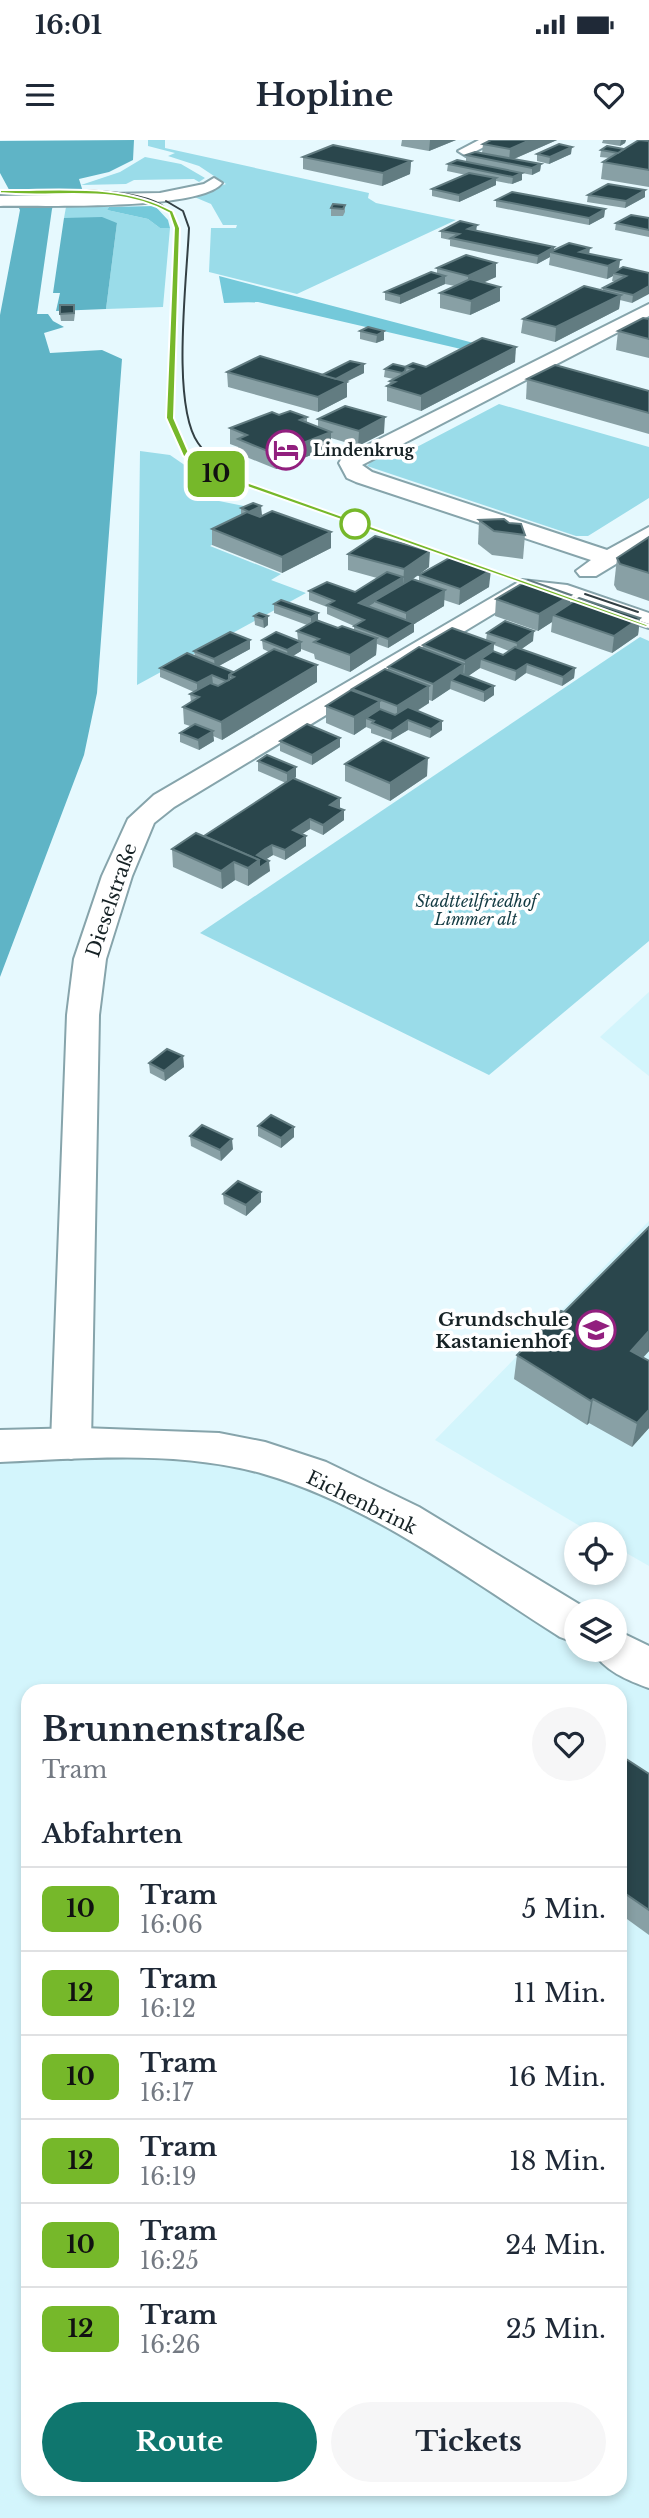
<!DOCTYPE html>
<html lang="de">
<head>
<meta charset="utf-8">
<style>
	:root { --surface:#fff; --page:#f6f6f7; --text:#1f2937; --muted:#747a83; --line:#e0e1e3; --accent:#0f766e }
	body { margin:0; font-family:"Libre Baskerville",serif; background:var(--page); color:var(--text); height:100vh; display:flex; flex-direction:column; font-size:26px; white-space:nowrap }
	* { box-sizing:border-box; margin:0 }
	p { font-size:23px; color:var(--muted) }
	.icon { flex:none; width:38px; height:38px; fill:none; stroke:currentColor; stroke-width:2; stroke-linecap:round; stroke-linejoin:round }
	.map { position:relative; flex:1; overflow:hidden }
	.side { position:absolute; left:21px; top:1544px; width:606px; height:812px; display:flex; flex-direction:column; background:var(--surface); border-radius:21px; box-shadow:0 4px 10px #0003 }
	.side>* { flex:none }
	.badge { padding:0 14px; border-radius:10px; font-size:24px; line-height:46px }
	.fabs { position:absolute; left:564px; top:1382px; display:grid; gap:14px }
	.fabs a { display:grid; place-items:center; width:63px; height:63px; border-radius:50%; background:var(--surface); box-shadow:0 4px 10px #0003; font-size:35px }
	.map>.badge { position:absolute; translate:-50% -50%; box-shadow:0 0 0 4px #fff }
	h2 { padding:0 21px; font-size:26px; line-height:63px }
	.round { display:grid; place-items:center; flex:none; width:74px; height:74px; border-radius:37px; background:var(--page) }
	.head { display:flex; align-items:center; justify-content:space-between; height:119px; padding:0 21px }
	h1 { font-size:33px; font-weight:700; line-height:52px }
	.primary-button { display:flex; gap:14px; margin-top:auto; padding:14px 21px }
	.primary-button a { flex:1; height:80px; border-radius:42px; background:var(--accent); color:#fff; font-size:28px; font-weight:700; line-height:80px; text-align:center }
	.primary-button a+a { background:var(--page); color:var(--text) }
	ul { padding:0; list-style:none }
	li { display:flex; align-items:center; gap:21px; height:84px; padding:0 21px; border-top:2px solid var(--line) }
	li div { flex:1 }
	li b { display:block; font-size:26px }
	li em { font-style:normal }
	li .badge { min-width:77px; font-weight:700; text-align:center }
	.status { display:flex; justify-content:space-between; align-items:center; height:49px; padding:0 35px; background:var(--surface); direction:ltr }
	.status svg { height:19px; fill:currentColor }
	header { display:flex; justify-content:space-between; align-items:center; height:91px; padding:0 21px; background:var(--surface); font-size:32px; font-weight:700 }
	.map>svg:first-child { display:block }
</style>
</head>
<body>
<div class="status"><b>16:01</b><svg viewBox="0 0 49 12"><path d="M0 12V9h3v3zM5 12V6h3v6zM10 12V3h3v9zM15 12V0h3v12zM26 1h20v11H26zM47 4h2v5h-2z"/></svg></div>
<header><svg class="icon" aria-label="menu" viewBox="0 0 24 24"><path d="M4 6h16M4 12h16M4 18h16"/></svg>Hopline<svg class="icon" aria-label="heart" viewBox="0 0 24 24"><path d="M12 20l-8-8c-3-5 5-10 8-4 3-6 11-1 8 4z"/></svg></header>
<div class="map">
<svg width="649" height="2378" viewBox="0 0 649 2378">
	<rect width="100%" height="100%" fill="#e6f9fe"/>
	<g fill="#d3f5fc" fill-rule="evenodd">
		<path d="M649,852V936L600,897Z"/>
		<path d="M649,1081V1426L614,1406V1395H595L435,1300Z"/>
		<path d="M0,1306L272,1322L576,1484V1510H614L649,1529V2378H0ZM28,1550H620V2348H28Z"/>
	</g>
	<g fill="#9adce9">
		<path d="M148,0H165V8L369,53L368,58L376,63L456,80L297,154L209,132L211,88H236L237,85H223L211,64L192,56L226,44L199,26L168,16L175,13L148,6Z"/>
		<path d="M145,17L181,24L205,38L199,42L194,39L134,40L126,44L81,45L120,32Z"/>
		<path d="M66,67H109L107,70L148,79L160,88H170L163,167L106,169L117,83L64,78Z"/>
		<path d="M499,264L649,307V358L588,396H576L367,326L377,315L392,320Z"/>
		<path d="M140,311L170,315L202,337L203,349L219,361L249,367L248,386L210,406L281,434L271,440L306,453L137,545Z"/>
		<path d="M640,497L649,501V801L489,935L200,793Z"/>
	</g>
	<g fill="#74c9da">
		<path d="M155,66L168,80L170,88H160L148,79L107,70L109,67Z"/>
		<path d="M219,136L485,206L474,212L258,162L224,163Z"/>
	</g>
	<g fill="#5fb4c6">
		<path d="M134,0L133,20L109,32L79,39L84,55H57L52,69L37,174H48L53,181L64,187L44,193L50,213L102,210L122,219L97,553L84,615L0,837V175L20,70L0,33V1Z"/>
		<path d="M102,77L117,83L106,169L56,171L60,153H53L64,78Z"/>
	</g>
	<g fill="none" stroke-linecap="round" stroke-linejoin="round">
		<g stroke="#86a4ab" stroke-width="4">
			<g id="street">
				<path d="M479,0H498L466,16L458,11Z"/>
				<path d="M214,38L222,43C201,71 40,65 0,66V56L160,53L204,44Z"/>
				<path d="M649,164V176L362,325L372,332L607,410L649,387V404L596,436H580L576,431L591,420L356,342L347,338L339,323L342,318Z"/>
				<path d="M522,440L567,445L649,473V488L556,457L526,454L174,667L154,683L132,736L106,819L99,875L91,1303L85,1314L71,1319L57,1314L51,1303L67,875L74,819L102,736L128,679L154,655Z"/>
			</g>
		</g>
		<g stroke="#86a4ab" stroke-width="4">
			<g id="secondary">
				<path d="M82,1288L219,1293L265,1302L326,1322L419,1367L592,1472H576V1503L560,1497C467,1438 371,1365 264,1334C180,1310 86,1318 0,1322V1290Z"/>
				<path d="M614,1489L649,1506V1548C629,1541 602,1530 593,1510H614Z"/>
			</g>
		</g>
		<use href="#street" fill="#fff" fill-rule="evenodd"/>
		<use href="#secondary" fill="#fff" fill-rule="evenodd"/>
		<g stroke="#334044" stroke-width="2">
			<path d="M0,52C36,51 147,42 171,73C174,76 175,84 177,88L170,278L187,316L205,330L595,466"/>
			<path d="M166,61L183,71L189,88C187,138 171,264 198,303C208,318 225,327 241,335"/>
			<path d="M585,454L638,472"/>
			<path d="M622,476L649,485"/>
		</g>
	</g>
	<g fill="#88a0a5" fill-rule="evenodd">
		<path d="M402,0H456L429,11L401,6Z"/>
		<path d="M491,0H557L514,19L541,24L540,31L532,35L522,33V40L512,44L496,41V45L459,62L432,56V49L466,35L447,31L448,24L466,22V15L482,13L483,4Z"/>
		<path d="M603,0H626L625,3L620,6L602,3Z"/>
		<path d="M649,1V47L601,39L603,22L610,18L600,17L601,10L624,9Z"/>
		<path d="M537,14H571L549,24L537,21Z"/>
		<path d="M303,17L411,21L410,34L382,46L303,29Z"/>
		<path d="M645,50V57L625,68L587,62L588,55Z"/>
		<path d="M496,60L605,69L604,77L589,85L496,67Z"/>
		<path d="M345,65V72L343,76H331V68Z"/>
		<path d="M649,78V97L615,90L616,83Z"/>
		<path d="M441,91H476L554,110L589,114L620,120L619,130L649,133L632,163L620,160L619,169L555,202L521,193L523,179L603,150V148L616,141H612L613,136L607,139L549,125L550,117L537,124L450,106V100L441,98Z"/>
		<path d="M437,128L496,137L483,143L500,147V161L470,175L440,168V153L455,146L445,144L400,164L385,160V152L437,134Z"/>
		<path d="M75,173L74,181H61L60,174Z"/>
		<path d="M649,179V218L616,210L618,191Z"/>
		<path d="M368,187L384,200L376,203L360,199V191Z"/>
		<path d="M515,222L421,271L387,261V246L389,245L390,241L393,239L384,237L385,229Z"/>
		<path d="M227,232L322,235L364,233L346,242L347,257L318,272L228,247Z"/>
		<path d="M527,239L649,251V294L526,259Z"/>
		<path d="M279,275L307,277V282L318,287V279L384,293L358,306L331,298V307L276,329L239,314L238,307L230,304V288Z"/>
		<path d="M241,368L262,375L258,376L331,408L282,433L212,405V389L241,375Z"/>
		<path d="M479,380L509,383L525,395L523,419L492,415L478,404Z"/>
		<path d="M649,397V461L617,450L614,445L617,418Z"/>
		<path d="M348,414L429,427L413,439L419,441V435L489,447L459,465L444,460V466L414,484V492L388,508L377,504L376,515L350,532L315,519L314,514L301,509V511L293,516L317,542L222,600L213,596L214,601L199,610L180,602V593L190,586L184,584L183,567L191,562L190,554L194,552L160,537V528L195,516L194,511L250,500V509L219,526L233,532L269,512L263,509L262,500H298L297,491L307,485L274,473V464L318,473V481L338,488L354,490V486L327,474V467L309,460V451L355,452L377,438L348,430Z"/>
		<path d="M496,459L570,464L640,478L638,495L612,513L551,492L552,482L538,491L495,476Z"/>
		<path d="M254,476H268V485L264,488L255,485Z"/>
		<path d="M487,493L533,501L521,509L575,528L574,538L562,546L526,533L515,541L480,528L468,536L494,546V555L484,562L450,549L432,561L429,560V563L417,571L442,590L430,598L408,590L391,600L371,593V589L366,587L354,595L326,583V566L352,550V549L388,530V527L422,509L423,505L486,500ZM494,505L509,511L503,515L493,512Z"/>
		<path d="M280,601L340,607L312,625L280,611Z"/>
		<path d="M258,621L296,627V637L294,639L340,658L339,669L344,680L323,695L310,689L302,694L306,706L285,720L273,715L265,719L270,731L248,746L235,740L222,749L173,727L172,709L204,696L286,643L258,631Z"/>
		<path d="M345,624L427,636L390,661L345,641Z"/>
		<path d="M183,916L184,927L165,941L150,933L149,923Z"/>
		<path d="M258,986L294,997L281,1008L258,996Z"/>
		<path d="M190,996L233,1009L221,1021L191,1006Z"/>
		<path d="M261,1052V1062L246,1076L224,1064L223,1054Z"/>
		<path d="M649,1087V1211L643,1218L649,1221V1288L632,1307L589,1283L587,1285L514,1239L517,1215L564,1172Z"/>
		<path d="M620,1615L649,1634V1795L620,1774Z"/>
	</g>
	<g fill="#627c81">
		<path d="M430,0H456L429,11Z"/>
		<path d="M530,0H557L509,21L510,9Z"/>
		<path d="M621,0H626L625,3L620,6Z"/>
		<path d="M572,7L571,14L549,24L550,17Z"/>
		<path d="M411,21L410,34L382,46L383,33Z"/>
		<path d="M541,24L540,31L532,35V28Z"/>
		<path d="M522,33V40L512,44L513,37Z"/>
		<path d="M496,38V45L459,62V55Z"/>
		<path d="M645,50V57L625,68L626,61Z"/>
		<path d="M605,69L604,77L589,85V78Z"/>
		<path d="M477,85L476,92L468,89Z"/>
		<path d="M554,107V112H550V117L537,124L538,116Z"/>
		<path d="M590,108L588,121L580,112Z"/>
		<path d="M620,120L618,133H613V136L607,139L608,126Z"/>
		<path d="M496,123V137L468,149V136Z"/>
		<path d="M445,136V144L400,164V156Z"/>
		<path d="M649,146V154L632,163L633,155Z"/>
		<path d="M500,147V161L470,175L471,161Z"/>
		<path d="M621,155L619,169L555,202L556,187Z"/>
		<path d="M384,191V200L376,203L377,195Z"/>
		<path d="M516,207L515,222L421,271V256Z"/>
		<path d="M364,224V233L335,247V239Z"/>
		<path d="M347,242V257L318,272V257Z"/>
		<path d="M385,277L384,293L358,306L359,291Z"/>
		<path d="M331,292V307L276,329L275,314Z"/>
		<path d="M261,366L262,375L250,381L249,372Z"/>
		<path d="M331,392V408L282,433V417Z"/>
		<path d="M430,411L429,427L403,446L404,429Z"/>
		<path d="M491,430L489,447L459,465L460,449Z"/>
		<path d="M403,437V446L374,461V463L359,472V463Z"/>
		<path d="M445,450L444,466L414,484V492L388,508V499L406,488V473Z"/>
		<path d="M571,455L569,471L553,475L552,482L538,491L539,474Z"/>
		<path d="M318,473V482L311,486V477Z"/>
		<path d="M268,476V485L264,488L263,479Z"/>
		<path d="M640,478L638,495L612,513L614,496Z"/>
		<path d="M534,491L533,501L516,513L517,503Z"/>
		<path d="M377,498L376,515L350,532V515Z"/>
		<path d="M250,500V509L215,528L214,519Z"/>
		<path d="M301,502V511L288,519L287,510Z"/>
		<path d="M494,503L493,520L481,519L480,528L464,539L465,521Z"/>
		<path d="M464,524L463,541L451,540L450,549L432,561L433,544Z"/>
		<path d="M527,524L526,533L515,541L516,531Z"/>
		<path d="M317,525V542L222,600L221,582Z"/>
		<path d="M575,528L574,538L562,546L563,537Z"/>
		<path d="M212,535L213,544L197,553V543Z"/>
		<path d="M429,546V563L397,583V566Z"/>
		<path d="M494,546V555L484,562V552Z"/>
		<path d="M380,561V578L374,581L366,578V587L354,595V577Z"/>
		<path d="M408,580V590L391,600L392,591Z"/>
		<path d="M442,581V590L430,598L431,589Z"/>
		<path d="M213,591L214,601L199,610L198,600Z"/>
		<path d="M340,598V607L312,625V615Z"/>
		<path d="M428,618L427,636L390,661V643Z"/>
		<path d="M296,627V637L287,643V633Z"/>
		<path d="M340,658V668L330,675V665Z"/>
		<path d="M344,670V680L323,695V685Z"/>
		<path d="M310,679V689L293,700V690Z"/>
		<path d="M306,696V706L285,720V710Z"/>
		<path d="M272,705L273,715L259,724V738L248,746V728L257,715Z"/>
		<path d="M269,721L270,731L259,738V728Z"/>
		<path d="M234,722L235,740L222,749L221,731Z"/>
		<path d="M183,916L184,927L165,941L164,931Z"/>
		<path d="M294,987V997L281,1008V998Z"/>
		<path d="M232,999L233,1009L221,1021L220,1010Z"/>
		<path d="M261,1052V1062L246,1076V1065Z"/>
		<path d="M649,1191V1211L626,1235L631,1211Z"/>
		<path d="M593,1259L589,1283L587,1285L591,1261Z"/>
		<path d="M649,1270V1288L632,1307L637,1283Z"/>
	</g>
	<g fill="#2a464c" stroke="#627c81" stroke-width="2">
		<path d="M491,0H530L510,9L483,4Z"/>
		<path d="M639,0L649,1V30L603,22Z"/>
		<path d="M559,4L572,7L550,17L537,14Z"/>
		<path d="M333,5L411,21L383,33L303,17Z"/>
		<path d="M607,6L624,9L618,13L601,10Z"/>
		<path d="M475,12L541,24L532,28L466,15Z"/>
		<path d="M457,20L522,33L513,37L448,24Z"/>
		<path d="M469,33L496,38L459,55L432,49Z"/>
		<path d="M608,44L645,50L626,61L588,55Z"/>
		<path d="M512,52L605,69L589,78L496,60Z"/>
		<path d="M333,64L345,65L343,69L331,68Z"/>
		<path d="M631,75L649,78V90L616,83Z"/>
		<path d="M460,81L477,85L468,89L554,107L538,116L451,98L459,94L441,91Z"/>
		<path d="M569,103L590,108L580,112L620,120L608,126L550,112Z"/>
		<path d="M466,115L496,123L468,136L437,128Z"/>
		<path d="M623,127L649,133V146L633,155L603,148L626,136L613,133Z"/>
		<path d="M431,132L445,136L400,156L385,152Z"/>
		<path d="M470,139L500,147L471,161L440,153Z"/>
		<path d="M584,146L621,155L556,187L523,179Z"/>
		<path d="M60,165H74V173L60,174Z"/>
		<path d="M643,178L649,179V199L618,191Z"/>
		<path d="M368,187L384,191L377,195L360,191Z"/>
		<path d="M482,198L516,207L421,256L387,246L395,242L390,241L413,229L405,227L413,223L426,227Z"/>
		<path d="M260,216L347,242L318,257L227,232Z"/>
		<path d="M350,221L364,224L336,239L322,235Z"/>
		<path d="M393,224L406,227L405,231L402,233L385,229Z"/>
		<path d="M555,225L649,251V273L527,239Z"/>
		<path d="M345,266L385,277L359,291L318,279Z"/>
		<path d="M290,271L307,277L300,280L331,292L275,314L238,299L247,295L230,288L272,272L279,275Z"/>
		<path d="M253,363L261,366L249,372L241,368Z"/>
		<path d="M272,371L331,392L282,417L212,389L247,372L260,377Z"/>
		<path d="M504,379L509,383L521,384L525,395L494,391L479,380Z"/>
		<path d="M375,396L430,411L404,429L348,414Z"/>
		<path d="M649,397V433L620,424L617,418Z"/>
		<path d="M451,417L491,430L460,449L419,435Z"/>
		<path d="M387,432L403,437L359,463L414,483L388,499L354,486L364,480L327,465L334,461L309,451L327,442L355,452Z"/>
		<path d="M412,439L445,450L406,473L374,461Z"/>
		<path d="M528,440L571,455L539,474L496,459Z"/>
		<path d="M579,458L640,478L614,496L553,475Z"/>
		<path d="M281,460L318,473L311,477L274,464Z"/>
		<path d="M259,473L268,476L263,479L254,476Z"/>
		<path d="M316,480L338,488L342,486L377,498L350,515L314,502L319,499L297,491Z"/>
		<path d="M505,481L534,491L517,503L487,493Z"/>
		<path d="M452,488L494,503L465,521L423,505Z"/>
		<path d="M230,492L250,500L214,519L194,511Z"/>
		<path d="M276,492L301,502L287,510L262,500Z"/>
		<path d="M419,507L464,524L433,544L388,527Z"/>
		<path d="M515,507L575,528L563,537L527,524L516,531L481,519L493,511L503,515Z"/>
		<path d="M274,509L317,525L221,582L183,567L199,557L190,554L210,543L218,546L234,537L229,535Z"/>
		<path d="M187,513L233,532L229,535V540L226,541L212,535L197,543L160,528Z"/>
		<path d="M385,529L429,546L397,566L352,549Z"/>
		<path d="M460,533L494,546L484,552L451,540Z"/>
		<path d="M351,550L380,561L354,577L326,566Z"/>
		<path d="M408,567L442,581L431,589L408,580L392,591L372,583L374,581L366,578L380,569L395,575Z"/>
		<path d="M195,584L213,591L198,600L180,593Z"/>
		<path d="M307,584L340,598L312,615L280,601Z"/>
		<path d="M383,600L428,618L390,643L345,624Z"/>
		<path d="M267,615L296,627L287,633L258,621Z"/>
		<path d="M293,638L340,658L330,665L344,670L323,685L310,679L293,690L306,696L285,710L272,705L265,709L257,715L269,721L259,728V720L204,696Z"/>
		<path d="M196,693L259,720L248,728L234,722L221,731L172,709Z"/>
		<path d="M167,909L183,916L164,931L149,923Z"/>
		<path d="M271,975L294,987L281,998L258,986Z"/>
		<path d="M202,985L232,999L220,1010L190,996Z"/>
		<path d="M238,1041L261,1052L246,1065L223,1054Z"/>
		<path d="M649,1087V1191L631,1211L649,1221V1270L637,1283L593,1259L591,1261L517,1215L561,1171L564,1172Z"/>
		<path d="M620,1615L649,1634V1770L620,1750Z"/>
	</g>
	<path fill="#76b82a" stroke="#fff" stroke-width="2" d="M0,50C58,51 121,42 173,71L180,88L174,278L190,315L207,328L649,485L646,487L202,331L183,316L166,278L174,88L169,73C115,43 56,59 0,53Z"/>
	<defs>
		<g id="hotel-ring" transform="scale(2.0125)"><circle r="9.5" fill="#fff" stroke="#921f7e" stroke-width="1.5"/><path d="M-6-4.5h1.5V1H6V5H4.5V3h-9V5H-6ZM-4 0a1.8 1.8 0 1 1 3.6 0ZM.5 0V-2.5h3Q6-2.5 6 0Z" fill="#921f7e"/></g>
		<g id="school-ring" transform="scale(2.0125)"><circle r="9.5" fill="#fff" stroke="#921f7e" stroke-width="1.5"/><path d="M0-5L7-2L0 1L-7-2ZM-4 1L0 2.5L4 1V4Q0 6-4 4Z" fill="#921f7e"/></g>
	</defs>
	<g fill-rule="evenodd">
		<use href="#hotel-ring" x="286" y="310"/>
		<use href="#school-ring" x="596" y="1190"/>
	</g>
	<circle fill="#fff" stroke="#76b82a" stroke-width="3.5" cx="355" cy="384" r="14"/>
	<g text-anchor="middle" stroke-width="7" stroke-linejoin="round" paint-order="stroke">
		<g font-size="16" font-weight="bold" fill="#162225" stroke="#fff" text-anchor="start">
			<text x="313" y="316">Lindenkrug</text>
		</g>
		<g font-size="16" font-style="italic" fill="#133b43" stroke="#fff">
			<text x="476" y="767">Stadtteilfriedhof<tspan x="476" dy="18">Limmer alt</tspan></text>
		</g>
		<g font-size="19" fill="#162225" stroke="#fff">
			<text transform="translate(111 760) rotate(-71)" y="7">Dieselstraße</text>
			<text transform="translate(362 1362) rotate(26)" y="7">Eichenbrink</text>
		</g>
		<g font-size="19" font-weight="bold" fill="#162225" stroke="#fff" text-anchor="end">
			<text x="569" y="1186">Grundschule<tspan x="569" dy="22">Kastanienhof</tspan></text>
		</g>
	</g>
</svg>
<div class="fabs">
<a><svg class="icon" aria-label="locate" viewBox="0 0 24 24"><circle cx="12" cy="12" r="6"/><path d="M12 2v4M12 18v4M2 12h4M18 12h4"/></svg></a>
<a><svg class="icon" aria-label="layers" viewBox="0 0 24 24"><path d="M12 4l9 5-9 5-9-5zM3 14l9 5 9-5"/></svg></a>
</div>
<b class="badge" style="left:216px;top:334px;background:#76b82a;color:#111">10</b>
<section class="side">
<div class="head"><div><h1>Brunnenstraße</h1><p>Tram</p></div><a class="round"><svg class="icon" aria-label="heart" viewBox="0 0 24 24"><path d="M12 20l-8-8c-3-5 5-10 8-4 3-6 11-1 8 4z"/></svg></a></div>
<h2>Abfahrten</h2>
<ul>
<li><span class="badge" style="background:#76b82a;color:#111">10</span><div><b>Tram</b><p>16:06</p></div><em>5 Min.</em></li>
<li><span class="badge" style="background:#76b82a;color:#111">12</span><div><b>Tram</b><p>16:12</p></div><em>11 Min.</em></li>
<li><span class="badge" style="background:#76b82a;color:#111">10</span><div><b>Tram</b><p>16:17</p></div><em>16 Min.</em></li>
<li><span class="badge" style="background:#76b82a;color:#111">12</span><div><b>Tram</b><p>16:19</p></div><em>18 Min.</em></li>
<li><span class="badge" style="background:#76b82a;color:#111">10</span><div><b>Tram</b><p>16:25</p></div><em>24 Min.</em></li>
<li><span class="badge" style="background:#76b82a;color:#111">12</span><div><b>Tram</b><p>16:26</p></div><em>25 Min.</em></li>
</ul>
<div class="primary-button"><a>Route</a><a>Tickets</a></div>
</section>
</div>
</body>
</html>
